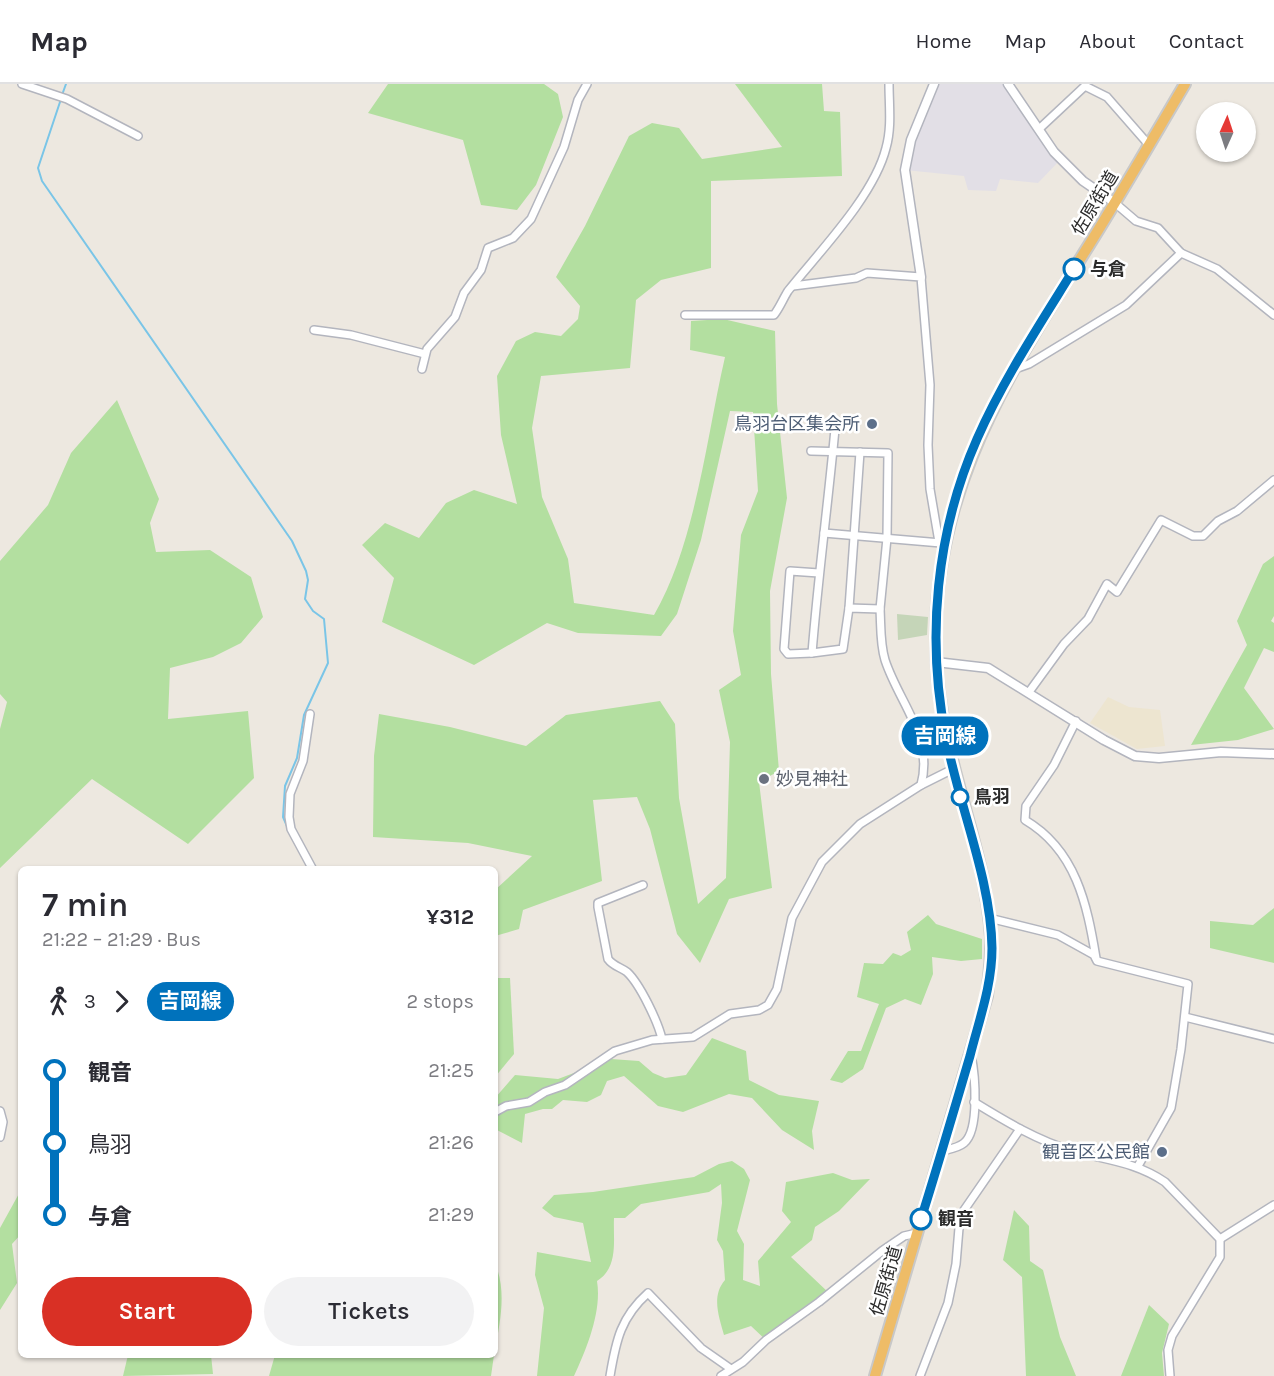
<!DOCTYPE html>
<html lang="en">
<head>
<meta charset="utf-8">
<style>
	:root { --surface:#fff; --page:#f2f2f3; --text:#2b2b33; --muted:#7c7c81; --line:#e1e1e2; --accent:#d93025 }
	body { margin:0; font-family:Karla,"Noto Sans JP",sans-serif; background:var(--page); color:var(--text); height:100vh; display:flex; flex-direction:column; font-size:22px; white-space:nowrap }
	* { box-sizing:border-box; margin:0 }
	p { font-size:20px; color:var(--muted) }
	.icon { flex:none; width:33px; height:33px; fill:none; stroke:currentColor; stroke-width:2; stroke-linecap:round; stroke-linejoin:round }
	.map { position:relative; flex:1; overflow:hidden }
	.sheet { position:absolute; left:18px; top:782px; width:480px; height:492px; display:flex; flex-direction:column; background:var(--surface); border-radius:9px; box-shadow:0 2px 4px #0004 }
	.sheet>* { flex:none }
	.badge { padding:0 12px; border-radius:20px; font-size:21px; line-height:39px }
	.needle { width:39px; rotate:3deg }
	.buttons { position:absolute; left:1196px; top:18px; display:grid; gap:12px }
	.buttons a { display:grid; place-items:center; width:60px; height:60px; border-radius:50%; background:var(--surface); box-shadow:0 2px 4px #0004; font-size:30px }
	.map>.badge { position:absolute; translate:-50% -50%; box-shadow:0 0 0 3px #fff }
	.legs { display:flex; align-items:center; gap:9px; height:66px; padding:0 24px; font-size:20px }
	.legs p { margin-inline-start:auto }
	.overview { display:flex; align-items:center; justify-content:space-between; height:102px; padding:0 24px }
	h1 { font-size:33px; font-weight:600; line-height:45px }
	.button { display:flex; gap:12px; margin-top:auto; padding:12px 24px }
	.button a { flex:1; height:69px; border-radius:36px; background:var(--accent); color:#fff; font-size:24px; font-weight:600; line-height:69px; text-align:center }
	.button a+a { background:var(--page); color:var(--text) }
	ul { padding:0 24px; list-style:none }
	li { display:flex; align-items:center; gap:21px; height:72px; font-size:22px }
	li i { display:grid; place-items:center; width:9px; height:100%; margin:0 8px; background:currentColor }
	li i::after { content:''; width:15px; height:15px; margin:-8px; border:4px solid; border-radius:50%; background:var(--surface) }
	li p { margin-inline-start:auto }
	li:first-child i { background:linear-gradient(#0000 50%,currentColor 0) }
	li:last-child i { background:linear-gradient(currentColor 50%,#0000 0) }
	header { display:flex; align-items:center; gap:36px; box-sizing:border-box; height:84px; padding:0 30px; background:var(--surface); border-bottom:2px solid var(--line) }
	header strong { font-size:28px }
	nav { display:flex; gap:33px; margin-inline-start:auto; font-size:21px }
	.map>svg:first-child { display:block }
</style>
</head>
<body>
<header>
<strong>Map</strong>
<nav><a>Home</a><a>Map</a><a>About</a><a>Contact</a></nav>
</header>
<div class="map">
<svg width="1274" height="1292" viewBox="0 0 1274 1292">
	<rect width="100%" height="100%" fill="#ede8e0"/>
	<path fill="#e2dfe6" d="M934,0H1008L1061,75L1038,99L1000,95L996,107L968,106L964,92L905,86Z"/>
	<path fill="#ede5d0" d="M1108,613L1129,623L1160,626L1165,662L1137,665L1090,639Z"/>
	<g fill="#b3dfa0">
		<path d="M388,0H544L558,10L563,33L536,101L517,126L481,121L463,56L368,29Z"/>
		<path d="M735,0H822L824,27L840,28L842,92L711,97V184L661,196L636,216L630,284L541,292L532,344L542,413L568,475L574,519L654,531C696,458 706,355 725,273L690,266L691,237L723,235L775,247L777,320L787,414L770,507L771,590L779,687L759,698L772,804L729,815L700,879L677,850L650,745L637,713L593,716L602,797L523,826L519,845L495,852V806L532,772L468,759L373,753L374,672L379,630L450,643L526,662L566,631L660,617L675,640L679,714L698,820L726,794L730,658L719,606L741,591L733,547L741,451L758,407L753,328L730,327L701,456L677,530L661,552L578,549L547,539L474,581L382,538L394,494L362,461L385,439L419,454L446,419L474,406L517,420L501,351L497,292L516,257L535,248L561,252L578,235L580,222L556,193L585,142L629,52L652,39L679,44L702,75L782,63Z"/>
		<path d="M117,316L159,415L150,439L156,468L210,466L251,493L263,533L241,559L213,573L170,584L168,635L248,627L254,694L188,760L92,695L0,784V645L7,618L0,610V477L48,421L71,369Z"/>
		<path d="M1274,472V532L1271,537L1274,539V568L1264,564L1244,604L1274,645L1238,656L1191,661L1247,561L1237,537L1263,480Z"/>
		<path d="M1274,824V879L1210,864V837L1253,841Z"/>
		<path d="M928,831L936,840L982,855V875L961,877L932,873L933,890L921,921L905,915L886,924L863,985L842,999L830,996L848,967H861L879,920L857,913L864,879L883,880L893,869L901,872L911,866L907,848Z"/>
		<path d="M495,894H510L514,970L495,993Z"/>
		<path d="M712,954L746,967L749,996L779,1011L819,1017L812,1047L814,1066L782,1046L752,1014L729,1010L683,1028L658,1022L624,992L607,997L601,1011L587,1018L563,1016L552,1025H543L525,1030L522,1059L495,1045V1014L515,991L558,995L611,975L639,977L653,989L665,994L686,991Z"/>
		<path d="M732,1077L744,1085L750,1096L737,1147L744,1160L743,1196L760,1202L758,1177L791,1138L782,1127L786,1098L833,1089L852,1096L870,1095L839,1127L815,1143L812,1156L791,1173L829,1209L766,1256L751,1242L724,1251C719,1233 711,1212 725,1196L723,1167L717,1156L722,1119L721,1100L709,1108L641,1120L625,1134H614C613,1157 619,1183 597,1197C602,1227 587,1264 574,1292H537L544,1224L535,1191L537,1168L591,1178L583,1139L554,1133L542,1124L554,1111L593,1108L694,1093L719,1080Z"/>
		<path d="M21,1106V1150L12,1160L17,1199L0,1226V1144Z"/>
		<path d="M1014,1126L1029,1142L1030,1177L1043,1186L1060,1253L1076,1292H1026L1022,1193L1003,1176Z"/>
		<path d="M495,1179C507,1208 500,1237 495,1267Z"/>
		<path d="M1149,1221L1169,1240L1162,1269L1164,1292H1121Z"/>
		<path d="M128,1271H211L213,1290L123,1292Z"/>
		<path d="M275,1271V1270L494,1271L491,1292H269Z"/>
	</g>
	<path fill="#c5d5b8" d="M897,530L928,533L927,551L898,556Z"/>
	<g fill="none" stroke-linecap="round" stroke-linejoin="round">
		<g stroke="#7ac5e7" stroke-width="2">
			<path d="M62,11L66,0"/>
			<path d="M61,15L38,84L42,97L292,457L306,487L308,496L305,515L313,527L324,535L328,579L304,631L297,674L285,702L283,733L293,756"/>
		</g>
		<g stroke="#b3b5be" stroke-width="10">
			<g id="minor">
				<path d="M22,0L67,15L138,52"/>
				<path d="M1039,45L1085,2L1107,13L1149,61"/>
				<path d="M1115,119L1136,137L1158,144L1181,169L1217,185L1274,231"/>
				<path d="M793,202L856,194L867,189L921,193L930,301L928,361L930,405L939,458"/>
				<path d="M685,231H774C780,223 783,215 788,207C819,168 874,112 886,64C892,43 889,21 889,0"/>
				<path d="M314,246L351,251L425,270"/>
				<path d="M422,285L427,265L455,233L464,209L481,186L488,164L513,154L531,135L564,63L578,16L587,0"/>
				<path d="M1015,285L1029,280L1126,221L1181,169"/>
				<path d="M811,367L888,369L887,454L880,525L849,524L843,565L812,569C818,494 828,420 835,345"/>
				<path d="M824,449L941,459"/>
				<path d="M849,524L860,368"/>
				<path d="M880,525C881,542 880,560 885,576C899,619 934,653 921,701"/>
				<path d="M812,569L788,570L784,565L790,487L819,489"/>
				<path d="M1029,608L1064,560L1088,535L1107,500L1117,508L1161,436L1193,452H1203L1218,437L1237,427L1274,396"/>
				<path d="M310,630L303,677L290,710L289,733L291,745L312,784"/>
				<path d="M1076,637L1054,681L1026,722L1025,736C1076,766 1087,820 1096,874"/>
				<path d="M643,801L598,819V823L608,875C613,882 620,883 627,888C640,900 658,938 662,955"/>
				<path d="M989,834L1058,851L1094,871L1097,877L1188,900L1181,965L1171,1024L1138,1082"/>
				<path d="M1185,933L1274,955"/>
				<path d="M974,1018C1005,1037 1038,1057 1073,1067C1106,1076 1136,1078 1165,1098L1220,1155V1173L1172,1252L1168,1266L1170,1292"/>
				<path d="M0,1027L3,1038L0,1053"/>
				<path d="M495,1028L506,1022L529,1018L545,1008L565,1001L615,967L652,956L693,953L730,930L759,926L768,921L777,905L792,834L822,778L860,740L921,701L953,685"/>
				<path d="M942,1067C950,1065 958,1064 964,1059C980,1046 975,990 971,971"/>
				<path d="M1220,1155L1274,1121"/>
				<path d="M610,1292C616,1256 621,1233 648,1209L701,1264L731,1285"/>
				<path d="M721,1292L743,1278L766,1256L819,1218L882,1167L904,1152L917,1149"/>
				<path d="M920,1292L948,1219L956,1180L960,1132L1020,1045"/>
			</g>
		</g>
		<g stroke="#b3b5be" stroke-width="11">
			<g id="tertiary">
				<path d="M1008,0L1054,68L1083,97L1115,119"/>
				<path d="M921,193L905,86L911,56L934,0"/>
				<path d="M936,578L988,584L1104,656L1135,672L1159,674L1221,668L1274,670"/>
			</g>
		</g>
		<g stroke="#c8c8c8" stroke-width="14">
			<path id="trunk" d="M875,1292L987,912C989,892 992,873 991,853C986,769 946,685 938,598C922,422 1000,303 1089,161C1122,108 1153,54 1185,0"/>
		</g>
		<use href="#minor" stroke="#fff" stroke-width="7"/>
		<use href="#tertiary" stroke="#fff" stroke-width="8"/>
		<use href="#trunk" stroke="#eebc67" stroke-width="10"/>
	</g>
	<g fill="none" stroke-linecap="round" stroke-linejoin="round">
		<g stroke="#fff" stroke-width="14">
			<path id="line-1" d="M921,1135C938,1081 954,1026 970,972C979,936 992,902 992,864C991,795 959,722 946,654C926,554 936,448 977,355C1003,296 1040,240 1074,185"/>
		</g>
		<use href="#line-1" stroke="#0072bc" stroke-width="9"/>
	</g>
	<g fill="#fff" stroke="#0072bc" stroke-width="3">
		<circle cx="1074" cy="185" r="10"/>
		<circle cx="960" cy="713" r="8"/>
		<circle cx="921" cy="1135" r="10"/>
	</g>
	<g fill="#5c6f8a" stroke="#fff" stroke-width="2">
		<circle cx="872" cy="340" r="6"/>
		<circle cx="1162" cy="1068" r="6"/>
	</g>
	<circle fill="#6b7280" stroke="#fff" stroke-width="2" cx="764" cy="695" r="6"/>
	<g text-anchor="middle" stroke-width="5" stroke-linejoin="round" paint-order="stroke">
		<g font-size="18" fill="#2c2c2c" stroke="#fff">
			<text transform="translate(1095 119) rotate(-59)" y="6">佐原街道</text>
			<text transform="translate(886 1197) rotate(-74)" y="6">佐原街道</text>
		</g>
		<g font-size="18" font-weight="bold" fill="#2c2c2c" stroke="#fff" text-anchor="start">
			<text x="1090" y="191">与倉</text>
			<text x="974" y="719">鳥羽</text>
			<text x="938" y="1141">観音</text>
		</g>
		<g font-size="18" fill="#4e5e75" stroke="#fff" text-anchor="end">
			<text x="860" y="346">鳥羽台区集会所</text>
			<text x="1150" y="1074">観音区公民館</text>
		</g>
		<g font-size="18" fill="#5b616d" stroke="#fff" text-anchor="start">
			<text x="776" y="701">妙見神社</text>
		</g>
	</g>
</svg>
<div class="buttons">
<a><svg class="needle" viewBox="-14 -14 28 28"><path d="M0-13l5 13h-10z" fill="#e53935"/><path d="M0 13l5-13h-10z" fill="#7c7c81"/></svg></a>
</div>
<b class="badge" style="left:945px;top:652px;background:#0072bc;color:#fff">吉岡線</b>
<section class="sheet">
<div class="overview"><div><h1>7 min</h1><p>21:22 – 21:29 · Bus</p></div><b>¥312</b></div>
<div class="legs"><svg class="icon" aria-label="walk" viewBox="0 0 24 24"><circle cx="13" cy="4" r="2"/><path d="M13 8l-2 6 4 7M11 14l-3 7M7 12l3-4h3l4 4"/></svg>3<svg class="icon" aria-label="forward" viewBox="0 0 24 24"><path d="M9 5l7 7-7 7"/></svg><b class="badge" style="background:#0072bc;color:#fff">吉岡線</b><p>2 stops</p></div>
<ul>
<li><i style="color:#0072bc"></i><b>観音</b><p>21:25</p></li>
<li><i style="color:#0072bc"></i><span>鳥羽</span><p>21:26</p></li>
<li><i style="color:#0072bc"></i><b>与倉</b><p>21:29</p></li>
</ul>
<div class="button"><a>Start</a><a>Tickets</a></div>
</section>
</div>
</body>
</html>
